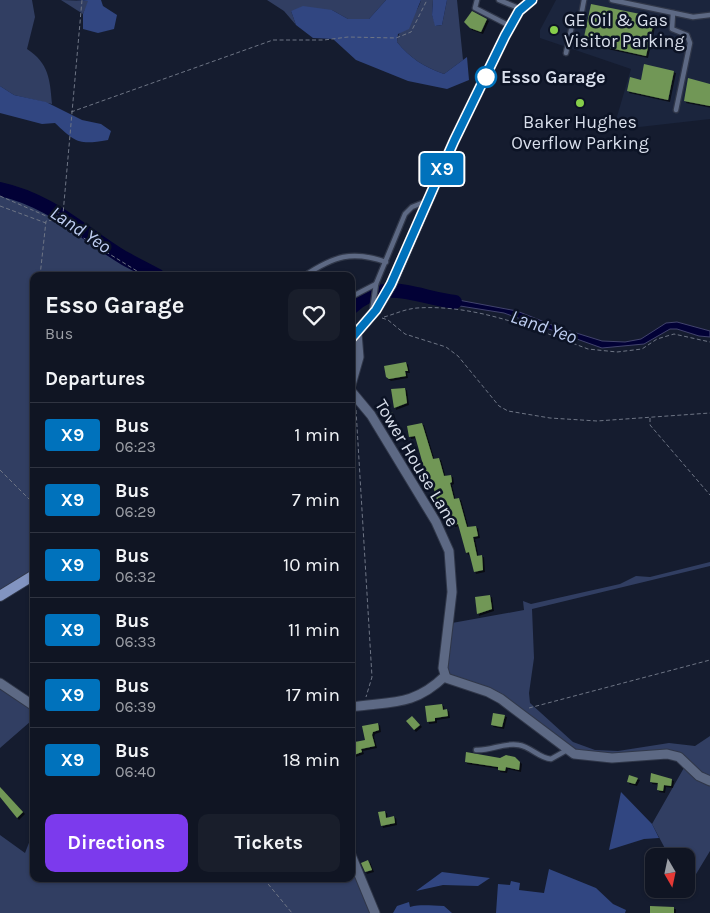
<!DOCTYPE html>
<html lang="en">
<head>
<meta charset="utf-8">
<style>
	:root { --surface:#101523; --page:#191e2b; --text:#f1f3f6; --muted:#9c9fa6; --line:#303441; --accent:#7c3aed }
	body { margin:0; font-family:Karla,sans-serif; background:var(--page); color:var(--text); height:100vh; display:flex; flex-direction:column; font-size:19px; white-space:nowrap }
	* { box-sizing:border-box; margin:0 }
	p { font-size:16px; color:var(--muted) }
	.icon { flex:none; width:28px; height:28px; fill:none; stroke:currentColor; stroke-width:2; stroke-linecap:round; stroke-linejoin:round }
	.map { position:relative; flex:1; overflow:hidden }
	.panel { position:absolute; left:30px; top:272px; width:325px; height:610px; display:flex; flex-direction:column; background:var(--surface); border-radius:10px; box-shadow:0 1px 4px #0004,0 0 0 1px var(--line) }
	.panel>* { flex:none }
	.badge { padding:0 10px; border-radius:4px; font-size:18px; line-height:32px }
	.needle { width:32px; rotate:171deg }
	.controls { position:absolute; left:645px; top:848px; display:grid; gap:10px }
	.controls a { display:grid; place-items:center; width:50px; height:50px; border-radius:10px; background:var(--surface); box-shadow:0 1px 4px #0004,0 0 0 1px var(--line); font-size:25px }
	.map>.badge { position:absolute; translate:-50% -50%; box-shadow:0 0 0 2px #fff }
	h2 { padding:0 15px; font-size:19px; line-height:45px }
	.round { display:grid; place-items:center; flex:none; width:52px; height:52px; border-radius:10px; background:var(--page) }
	.headline { display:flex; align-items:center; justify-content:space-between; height:85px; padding:0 15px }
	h1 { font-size:24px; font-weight:700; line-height:38px }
	.primary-button { display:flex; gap:10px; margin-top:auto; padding:10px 15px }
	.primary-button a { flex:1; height:58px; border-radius:10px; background:var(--accent); color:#fff; font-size:20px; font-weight:700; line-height:58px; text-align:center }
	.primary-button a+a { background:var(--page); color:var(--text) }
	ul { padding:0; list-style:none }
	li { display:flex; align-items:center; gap:15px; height:65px; padding:0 15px; border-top:1px solid var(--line) }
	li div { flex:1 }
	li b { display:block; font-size:19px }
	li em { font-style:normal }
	li .badge { min-width:55px; font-weight:700; text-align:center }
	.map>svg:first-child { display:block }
</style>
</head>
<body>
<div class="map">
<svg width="710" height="913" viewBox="0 0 710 913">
	<defs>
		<filter id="shadow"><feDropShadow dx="2" dy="2" stdDeviation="0" flood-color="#0009"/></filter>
	</defs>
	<rect width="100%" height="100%" fill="#151c2f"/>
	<path fill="#1b253d" d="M556,0H710V119L613,130L631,69L540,38V30Z"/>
	<g fill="#313e62">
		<path d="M0,0H32L35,17L27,49C49,63 50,80 52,104L14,95L0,86Z"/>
		<path d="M61,0L89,1L83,14Z"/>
		<path d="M267,0H386L369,19H348L332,10L291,11L296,25L284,11Z"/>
		<path d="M421,0H433L432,15L436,26L442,25L447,0H457L463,60L444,74C424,67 410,58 397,42C399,25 417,17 421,0Z"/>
		<path d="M0,191L17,195L49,209L119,257L153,276H34V569L0,590Z"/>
		<path d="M710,562V566L532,609L534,658L529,693L530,703L573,742L595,750L618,751L669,743L695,746L710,736V777L701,772L684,755L672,750L627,755L575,752L522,710L447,675L452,623L524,610L523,601L531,604L620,584L636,576L650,577Z"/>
		<path d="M0,689L34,711V723L31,721L0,748Z"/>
		<path d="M685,766L699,780L710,785V851L687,889L686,856H669L652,824Z"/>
		<path d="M34,830V879H351V863L372,913H0V835L25,853Z"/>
	</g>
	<g fill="#314681">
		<path d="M76,0H101L103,6L117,15L114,29L98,33L83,29V14L88,1Z"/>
		<path d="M386,0H421L409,29L398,34L397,42C410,58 424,67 444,74L467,57L469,80L447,89L408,81L356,60L333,39L313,38L296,25L291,11L303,6L332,10L348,19H369Z"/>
		<path d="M433,0H447L442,25L435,26L432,15Z"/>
		<path d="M0,86L14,95L46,102L82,120L101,124L111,131L108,140C79,145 76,143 55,123L42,124L0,113Z"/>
		<path d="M621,792L652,824L659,838L644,839L609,850Z"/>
		<path d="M549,869L596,888L613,904L626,910L625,913H496L498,884L510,885L511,881L520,883L519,890L544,893Z"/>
		<path d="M442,872L490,878L478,886L443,885L416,891Z"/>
		<path d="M409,902L410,907C422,904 431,906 444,906L452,913H393L397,906Z"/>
	</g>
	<path fill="#020136" stroke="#42446d" d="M437,296L517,311L557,327L602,341L625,342L641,339L666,323L677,322L710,331V337L699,336L677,329H670L644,344L602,348L504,313L435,302Z"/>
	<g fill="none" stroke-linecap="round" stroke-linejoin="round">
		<g stroke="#020136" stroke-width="14">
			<path d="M0,189C51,200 81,232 124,258C135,264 147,270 158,276"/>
			<path d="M351,308C385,276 415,297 455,302"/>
		</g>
	</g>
	<g fill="#719756" filter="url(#shadow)">
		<path d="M591,4L655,17L646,56L583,42Z"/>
		<path d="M472,11L487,19L481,32L470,28L464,22Z"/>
		<path d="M644,64L674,71L668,100L627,91L630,77L641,80Z"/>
		<path d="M688,78L710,84V106L684,101Z"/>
		<path d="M406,362L408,371H405L406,376L389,379L386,377L384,366Z"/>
		<path d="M405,388L407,403L394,408L391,389Z"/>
		<path d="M392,412L394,421L386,422L385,414Z"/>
		<path d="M422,423L433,459L439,458L444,476L451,475L452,482L450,483L454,499L459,498L467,527L476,526L478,536L473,537L477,556L482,555L483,570L474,572L469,552L466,553L458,524L453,525L447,503L438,504L431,479H427L415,436L409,437L407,426Z"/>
		<path d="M490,595L492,609L477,614L475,597Z"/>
		<path d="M442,704L443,710L447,709L448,716L435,718V721L427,722L425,706Z"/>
		<path d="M493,713L505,715L502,727L491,725Z"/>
		<path d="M412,716L420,725L414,730L406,721Z"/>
		<path d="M378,723L379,730L373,732L372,735L375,746L361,749L362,752L351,756V738L354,737L355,742L365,740L362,726Z"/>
		<path d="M466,752L500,758L506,755L515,757L520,762L519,770L506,767L505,771L498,770V767L465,762Z"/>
		<path d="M651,773L672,779L671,786L664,785L663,791L657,790L658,783L650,782Z"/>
		<path d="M629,775L638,778L635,784L627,782Z"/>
		<path d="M0,787L23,812L17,818L0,797Z"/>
		<path d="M385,811L386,818L394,816L395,823L381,826L378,812Z"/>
		<path d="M368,860L372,870L365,872L361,863Z"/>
		<path d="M650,906L674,907V913H650Z"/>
	</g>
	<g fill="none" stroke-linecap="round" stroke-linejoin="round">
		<g stroke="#303749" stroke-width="7">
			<g id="service">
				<path d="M477,0L475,8L510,26"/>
				<path d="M499,0L521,9"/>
				<path d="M612,0L693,17L710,15"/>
				<path d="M673,13L672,29L687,35L690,43L676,110"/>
				<path d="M566,53L573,21L581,16L584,0"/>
				<path d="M304,276C334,256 352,250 386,262"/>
				<path d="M351,297L376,284"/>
				<path d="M372,312L376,284L405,214L412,207L427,201"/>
				<path d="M476,750C491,751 504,742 519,745C531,747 539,758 551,759L567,750"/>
			</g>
		</g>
		<g stroke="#303749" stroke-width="11">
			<g id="minor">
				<path d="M351,385L359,357L357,333"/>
				<path d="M351,391L371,415L436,522L449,551L452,592L443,668L446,678L488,692L501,699L574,754L612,758L667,754L679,757L699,776L710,781"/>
				<path d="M0,683L34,706"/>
				<path d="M351,707C390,701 413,707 445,676"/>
				<path d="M351,855L375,913"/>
			</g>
		</g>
		<g stroke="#303749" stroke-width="12">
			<g id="secondary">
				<path d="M351,339L376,310L391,285L454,141L505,36L519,11L532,0"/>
				<path d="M0,596L34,575"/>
			</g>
		</g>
		<g stroke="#6e7585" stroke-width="1" stroke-dasharray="4 2.5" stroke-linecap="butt">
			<path d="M71,112L273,40H324L348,37L396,38L411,32L427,0"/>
			<path d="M0,196L53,219"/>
			<path d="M0,206L46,223"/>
			<path d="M55,219L59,212"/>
			<path d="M56,221L145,276"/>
			<path d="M40,276L46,221L60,219L63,214L82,0"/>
			<path d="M384,317C395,314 405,309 417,308C476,304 535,329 588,349L617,352L642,349L657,339L674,334L710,342"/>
			<path d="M382,318L388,320L405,334L446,347L458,356L499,406L508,411L550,418L597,421L710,413"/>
			<path d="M356,410L372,677L366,697"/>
			<path d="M650,418V425L710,495"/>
			<path d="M0,470L34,504"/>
			<path d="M529,708L710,660"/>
			<path d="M264,879L292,913"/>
		</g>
		<use href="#service" stroke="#5d6984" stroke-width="4.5"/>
		<use href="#minor" stroke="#5d6984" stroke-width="9"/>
		<use href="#secondary" stroke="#8294c1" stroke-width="10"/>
	</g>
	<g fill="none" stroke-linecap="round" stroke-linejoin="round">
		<g stroke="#fff" stroke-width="11">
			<path id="line" d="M351,339L376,310L391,284L454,141L505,36L519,11L532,0"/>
		</g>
		<use href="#line" stroke="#0072bc" stroke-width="8"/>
	</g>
	<g fill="#87cf4a" stroke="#0c1325" stroke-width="2">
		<circle cx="554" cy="30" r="5"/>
		<circle cx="580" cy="103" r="5"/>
	</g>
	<circle fill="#fff" stroke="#0072bc" stroke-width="2.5" cx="486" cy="77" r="10"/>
	<g text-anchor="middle" stroke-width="5" stroke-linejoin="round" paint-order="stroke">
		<g font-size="18" fill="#d9dfec" stroke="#0c1325" text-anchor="start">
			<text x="564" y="26">GE Oil &amp; Gas<tspan x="564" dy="21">Visitor Parking</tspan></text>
			<text x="580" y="128" text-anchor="middle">Baker Hughes<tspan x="580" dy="21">Overflow Parking</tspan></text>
		</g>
		<g font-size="18" font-weight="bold" fill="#d9dfec" stroke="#0c1325" text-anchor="start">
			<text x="501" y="83">Esso Garage</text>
		</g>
		<g font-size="18" fill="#d9dfec" stroke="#0c1325">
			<text transform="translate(417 463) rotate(59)" y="6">Tower House Lane</text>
		</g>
		<g font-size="19" font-style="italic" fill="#becdf1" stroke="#0c1325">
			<text transform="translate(81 229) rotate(34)" y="7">Land Yeo</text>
			<text transform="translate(544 326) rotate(19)" y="7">Land Yeo</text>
		</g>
	</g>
</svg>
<div class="controls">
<a><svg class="needle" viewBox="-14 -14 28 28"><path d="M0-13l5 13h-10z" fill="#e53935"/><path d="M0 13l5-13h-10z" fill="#9c9fa6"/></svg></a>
</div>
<b class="badge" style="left:442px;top:169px;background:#0072bc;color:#fff">X9</b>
<section class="panel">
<div class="headline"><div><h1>Esso Garage</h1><p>Bus</p></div><a class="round"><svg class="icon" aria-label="heart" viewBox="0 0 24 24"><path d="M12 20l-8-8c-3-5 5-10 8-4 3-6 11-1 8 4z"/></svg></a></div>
<h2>Departures</h2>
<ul>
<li><span class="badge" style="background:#0072bc;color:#fff">X9</span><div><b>Bus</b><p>06:23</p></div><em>1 min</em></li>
<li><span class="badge" style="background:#0072bc;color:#fff">X9</span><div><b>Bus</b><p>06:29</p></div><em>7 min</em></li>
<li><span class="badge" style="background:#0072bc;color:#fff">X9</span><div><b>Bus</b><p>06:32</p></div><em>10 min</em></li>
<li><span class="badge" style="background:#0072bc;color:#fff">X9</span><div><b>Bus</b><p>06:33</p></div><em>11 min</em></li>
<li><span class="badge" style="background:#0072bc;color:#fff">X9</span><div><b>Bus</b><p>06:39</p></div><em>17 min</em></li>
<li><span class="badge" style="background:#0072bc;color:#fff">X9</span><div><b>Bus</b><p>06:40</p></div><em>18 min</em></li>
</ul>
<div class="primary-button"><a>Directions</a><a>Tickets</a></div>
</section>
</div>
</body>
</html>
